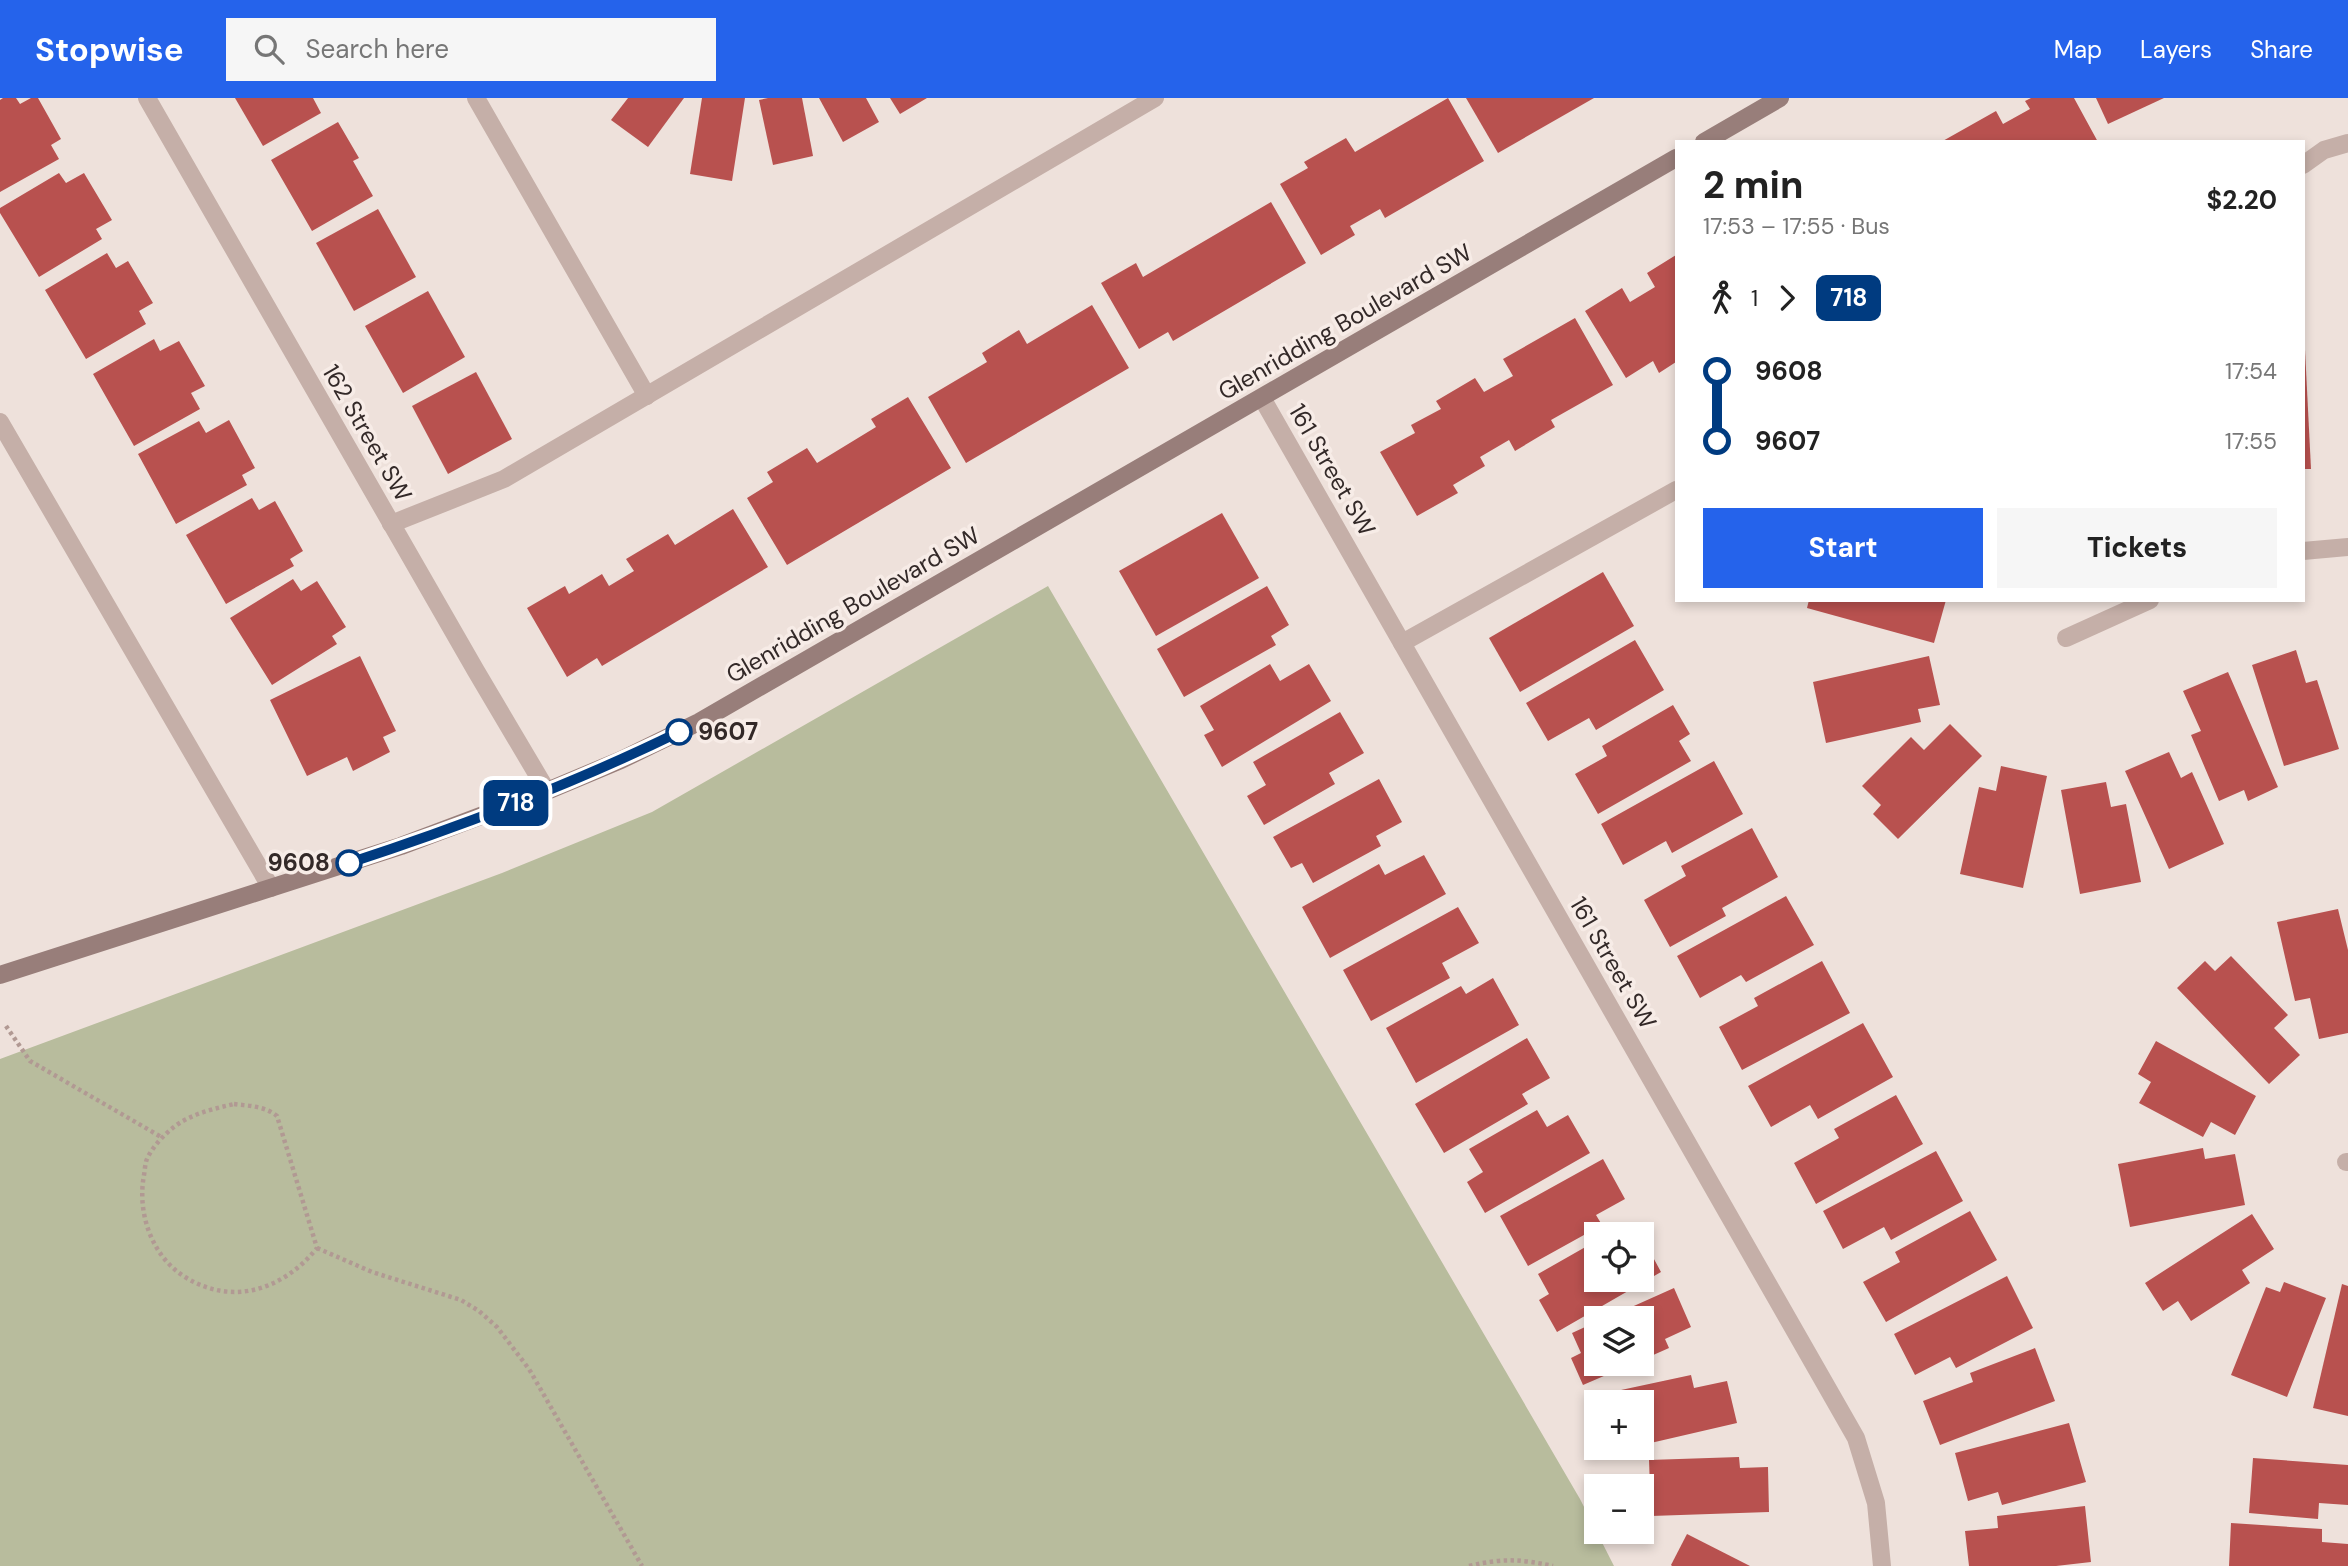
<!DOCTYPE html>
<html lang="en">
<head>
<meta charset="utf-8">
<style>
	:root { --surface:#fff; --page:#f6f6f6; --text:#222; --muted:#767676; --accent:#2563eb }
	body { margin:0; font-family:"DM Sans",sans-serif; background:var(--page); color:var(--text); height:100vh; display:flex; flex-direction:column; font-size:26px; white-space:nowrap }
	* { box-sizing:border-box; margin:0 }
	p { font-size:23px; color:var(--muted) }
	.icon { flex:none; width:38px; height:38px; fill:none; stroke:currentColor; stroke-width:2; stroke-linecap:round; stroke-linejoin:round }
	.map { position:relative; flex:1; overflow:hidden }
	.side { position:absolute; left:1675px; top:42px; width:630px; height:462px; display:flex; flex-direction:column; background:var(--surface); border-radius:0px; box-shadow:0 4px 10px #0003 }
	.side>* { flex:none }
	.badge { padding:0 14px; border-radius:10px; font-size:24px; line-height:46px }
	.controls { position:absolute; left:1584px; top:1124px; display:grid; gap:14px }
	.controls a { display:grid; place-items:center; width:70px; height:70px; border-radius:0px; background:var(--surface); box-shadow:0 4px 10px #0003; font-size:35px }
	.map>.badge { position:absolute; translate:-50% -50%; box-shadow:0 0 0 4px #fff }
	.legs { display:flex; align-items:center; gap:10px; height:77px; padding:0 28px; font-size:23px }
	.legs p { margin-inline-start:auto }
	.head { display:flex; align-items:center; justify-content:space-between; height:119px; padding:0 28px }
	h1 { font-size:38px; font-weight:700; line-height:52px }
	.cta { display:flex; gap:14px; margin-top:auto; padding:14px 28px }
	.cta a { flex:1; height:80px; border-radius:0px; background:var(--accent); color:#fff; font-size:28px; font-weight:700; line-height:80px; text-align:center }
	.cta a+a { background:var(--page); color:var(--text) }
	ul { padding:0 28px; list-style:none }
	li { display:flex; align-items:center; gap:24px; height:70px; font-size:26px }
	li i { display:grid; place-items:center; width:10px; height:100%; margin:0 9px; background:currentColor }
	li i::after { content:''; width:18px; height:18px; margin:-9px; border:5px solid; border-radius:50%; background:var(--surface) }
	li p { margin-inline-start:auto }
	li:first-child i { background:linear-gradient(#0000 50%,currentColor 0) }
	li:last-child i { background:linear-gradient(currentColor 50%,#0000 0) }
	header { display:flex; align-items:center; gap:42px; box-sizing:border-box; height:98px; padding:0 35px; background:var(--accent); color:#fff }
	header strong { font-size:33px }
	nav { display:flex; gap:38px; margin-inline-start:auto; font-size:24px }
	.search { width:490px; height:63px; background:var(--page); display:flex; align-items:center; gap:18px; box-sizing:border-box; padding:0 24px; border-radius:0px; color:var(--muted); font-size:26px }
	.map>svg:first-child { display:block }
</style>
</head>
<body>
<header>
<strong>Stopwise</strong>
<div class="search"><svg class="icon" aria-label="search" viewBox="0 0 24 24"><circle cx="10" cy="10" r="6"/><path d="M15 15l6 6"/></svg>Search here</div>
<nav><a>Map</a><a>Layers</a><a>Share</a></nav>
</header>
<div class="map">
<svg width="2348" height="1468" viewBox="0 0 2348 1468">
	<rect width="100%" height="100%" fill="#eee1db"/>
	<path fill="#b8bc9d" d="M1048,488L1580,1401L1614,1468H0V961L502,775L652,714Z"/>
	<g fill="#b8514f">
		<path d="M3,0H16L20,6L31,0H38L61,41L51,47L59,61L0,94V2Z"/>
		<path d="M235,0H313L321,15L263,48Z"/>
		<path d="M628,0H684L648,49L611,22Z"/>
		<path d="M702,0H745L732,83L690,76Z"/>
		<path d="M768,0H802L813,58L773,67L759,2Z"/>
		<path d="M819,0H866L879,24L843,44Z"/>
		<path d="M890,0H927L900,16Z"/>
		<path d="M1448,0L1484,63L1385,120L1380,111L1350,128L1355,137L1321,157L1280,86L1308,70L1304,64L1346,40L1355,54Z"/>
		<path d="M1466,0H1594L1498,55Z"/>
		<path d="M2031,0H2074L2098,44H1941L1996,13L2003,26L2030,11L2025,3Z"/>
		<path d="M2096,0H2164L2108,26Z"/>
		<path d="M338,24L359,60L353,63L373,98L312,133L271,62Z"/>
		<path d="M59,75L66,85L84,75L112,122L96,131L102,141L39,179L0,115V110Z"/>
		<path d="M1271,104L1306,165L1173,243L1168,234L1139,251L1101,185L1136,165L1143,179Z"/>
		<path d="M378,111L416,179L354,213L316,145Z"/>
		<path d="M107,155L116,170L128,163L153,205L139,213L146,226L86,261L45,192Z"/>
		<path d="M1676,157V264L1659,275L1653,263L1626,280L1585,213L1622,190L1630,204L1655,189L1647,175Z"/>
		<path d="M428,193L465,259L403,295L365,228Z"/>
		<path d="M1092,207L1129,270L966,365L928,299L987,264L982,255L1019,232L1027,246Z"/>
		<path d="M1575,220L1613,287L1551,322L1555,329L1515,353L1509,342L1480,359L1485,368L1453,387L1458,395L1417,418L1380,354L1415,335L1411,327L1441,311L1436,303L1475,280L1484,294L1513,278L1503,261Z"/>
		<path d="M154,241L160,253L179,243L205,288L191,295L200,311L134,348L93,276Z"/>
		<path d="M2303,252H2305L2311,371H2303Z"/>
		<path d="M476,274L512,341L448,376L412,308Z"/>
		<path d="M908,299L951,370L787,467L747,400L773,384L767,374L807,350L817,365L876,329L871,321Z"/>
		<path d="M229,322L255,370L242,377L247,387L176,426L138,356L199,323L206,335Z"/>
		<path d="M252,400L259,412L275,403L303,453L290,461L294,468L226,506L186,437Z"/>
		<path d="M733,411L768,469L602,568L597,560L567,579L527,510L565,488L569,496L602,476L609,488L634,473L626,461L668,436L675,447Z"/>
		<path d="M1222,415L1259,480L1156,538L1119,473Z"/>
		<path d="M1603,474L1634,528L1520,594L1489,540Z"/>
		<path d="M293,481L301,493L317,483L346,529L332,538L337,546L272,587L230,520Z"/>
		<path d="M1267,488L1289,527L1271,538L1276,547L1184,599L1157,551Z"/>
		<path d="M1809,502H1946L1934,545L1807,510Z"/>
		<path d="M1635,542L1664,592L1596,632L1589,620L1548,643L1526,605Z"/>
		<path d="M2296,552L2306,585L2317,582L2339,651L2284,668L2252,567Z"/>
		<path d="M360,558L396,633L383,639L390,654L353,673L347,659L307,678L270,602Z"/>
		<path d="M1929,558L1940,607L1918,611L1921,624L1826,645L1813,584Z"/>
		<path d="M1270,566L1280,583L1309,566L1331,603L1222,669L1204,637L1214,632L1200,608Z"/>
		<path d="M2228,574L2278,689L2248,703L2244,692L2219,703L2191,637L2201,633L2183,593Z"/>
		<path d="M1673,607L1690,636L1679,643L1691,663L1598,716L1575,676L1607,658L1602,648Z"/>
		<path d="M1340,614L1364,655L1329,675L1335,686L1264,727L1247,698L1266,687L1253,664Z"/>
		<path d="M1950,626L1982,658L1898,741L1873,716L1881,707L1862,688L1911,639L1924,652Z"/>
		<path d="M2169,654L2181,680L2192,674L2224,746L2169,771L2125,673Z"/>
		<path d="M1714,663L1743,716L1672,755L1666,743L1623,767L1601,726Z"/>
		<path d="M2001,668L2047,678L2023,790L1960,776L1979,689L1996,693Z"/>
		<path d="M1379,681L1402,724L1376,738L1381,748L1313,785L1302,765L1291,770L1273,739Z"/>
		<path d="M2106,684L2111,709L2126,706L2141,784L2080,796L2061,692Z"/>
		<path d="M1752,730L1778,779L1722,810L1726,818L1670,849L1644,802L1686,778L1681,768Z"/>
		<path d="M1424,757L1446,796L1330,860L1302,809L1379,766L1385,777Z"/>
		<path d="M1786,798L1814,847L1746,884L1741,877L1700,900L1677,858Z"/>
		<path d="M1458,809L1479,845L1442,865L1450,880L1371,923L1343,872Z"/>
		<path d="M2338,811L2348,852V935L2319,941L2310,900L2295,903L2277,824Z"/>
		<path d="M2231,858L2288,917L2274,930L2300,957L2269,986L2177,890L2205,863L2215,873Z"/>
		<path d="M1822,863L1850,915L1742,972L1719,929L1758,908L1754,900Z"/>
		<path d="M1493,880L1519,927L1416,985L1386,930L1461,888L1466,896Z"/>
		<path d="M1863,925L1893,979L1818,1021L1810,1007L1771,1029L1748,988Z"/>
		<path d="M1527,940L1550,980L1522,996L1528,1006L1444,1055L1415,1006Z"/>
		<path d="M2156,943L2256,998L2235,1037L2211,1024L2203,1039L2139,1005L2151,984L2138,976Z"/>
		<path d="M1896,997L1923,1046L1816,1106L1794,1065L1839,1040L1834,1031Z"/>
		<path d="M1537,1012L1547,1029L1568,1017L1590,1055L1485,1115L1467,1084L1483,1074L1469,1051Z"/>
		<path d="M2203,1050L2205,1061L2235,1056L2245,1107L2130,1129L2118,1066Z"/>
		<path d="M1936,1053L1963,1103L1891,1142L1884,1129L1843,1151L1823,1113Z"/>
		<path d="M1603,1061L1625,1101L1596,1117L1602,1127L1528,1168L1500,1118Z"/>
		<path d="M1970,1113L1997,1162L1886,1224L1863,1184L1900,1164L1895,1154Z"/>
		<path d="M2252,1116L2274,1151L2242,1172L2250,1185L2191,1223L2178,1203L2163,1213L2145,1185Z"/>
		<path d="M1642,1139L1661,1174L1557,1234L1539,1202L1549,1196L1538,1176L1596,1143V1181H1642Z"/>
		<path d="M2007,1178L2033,1230L1956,1270L1950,1259L1915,1277L1894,1236Z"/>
		<path d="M2284,1184L2326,1200L2287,1299L2231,1277L2266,1189L2280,1194Z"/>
		<path d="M2342,1186L2348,1188V1318L2313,1310Z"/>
		<path d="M1674,1190L1691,1229L1665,1241L1669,1250L1642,1262V1220H1607Z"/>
		<path d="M1596,1224V1265H1634L1583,1287L1571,1260L1581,1255L1572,1235Z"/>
		<path d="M2035,1250L2055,1303L1940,1347L1923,1303L1973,1284L1970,1275Z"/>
		<path d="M1691,1277L1694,1290L1727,1283L1737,1325L1642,1347V1304H1608L1607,1295Z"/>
		<path d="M2069,1325L2086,1384L2002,1407L1998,1394L1968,1403L1955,1355Z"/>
		<path d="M1739,1359L1740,1370L1768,1369L1769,1414L1651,1418L1649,1362Z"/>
		<path d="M2253,1360L2348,1367V1407L2319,1405L2318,1421L2249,1415Z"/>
		<path d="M2085,1408L2091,1464L2056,1468H1969L1965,1433L1998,1430L1997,1418Z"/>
		<path d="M2231,1425L2322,1431V1444L2348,1446V1468H2229Z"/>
		<path d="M1687,1436L1750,1468H1672L1671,1467Z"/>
	</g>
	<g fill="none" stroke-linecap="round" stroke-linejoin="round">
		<g stroke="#b19993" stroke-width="4.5" stroke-dasharray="3.5 3.5" stroke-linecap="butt">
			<path d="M6,928L30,963L163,1040"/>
			<path d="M234,1006C249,1008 265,1008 277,1018L317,1150C284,1191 233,1209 185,1179C151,1158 137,1114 144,1077C145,1072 145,1065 147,1061C153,1047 170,1030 183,1023C199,1014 217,1010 234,1006Z"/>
			<path d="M317,1150L372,1174L461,1202L479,1213L497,1229L529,1271L642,1468"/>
			<path d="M1469,1468C1502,1460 1520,1461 1553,1468"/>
		</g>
		<g stroke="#c5afa8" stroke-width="18">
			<path d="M476,0L647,298"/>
			<path d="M2303,67L2324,52L2348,45"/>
			<path d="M0,324L271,790"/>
			<path d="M391,426L504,381L1155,0"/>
			<path d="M1402,545L1676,392"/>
		</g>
		<g stroke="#c5afa8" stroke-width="18">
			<path d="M147,0L476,573L547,693"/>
			<path d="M1262,300L1856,1340L1876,1405L1882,1468"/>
			<path d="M2303,453L2348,449"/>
			<path d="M2066,540L2150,502"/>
			<path d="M2346,1064H2348"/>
		</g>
		<g stroke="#987e7a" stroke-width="18">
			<path d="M1704,44L1780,0"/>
			<path d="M0,877L401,748L547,693L621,662L699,624L1676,60"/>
		</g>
	</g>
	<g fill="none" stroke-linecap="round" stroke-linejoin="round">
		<g stroke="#fff" stroke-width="16">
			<path id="line-1" d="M349,765C462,728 573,686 679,634"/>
		</g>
		<use href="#line-1" stroke="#003b80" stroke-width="10"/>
	</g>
	<g fill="#fff" stroke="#003b80" stroke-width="3.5">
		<circle cx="679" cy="634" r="12"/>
		<circle cx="349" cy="765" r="12"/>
	</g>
	<g text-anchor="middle" stroke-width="7" stroke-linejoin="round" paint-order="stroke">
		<g font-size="24" fill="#332928" stroke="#f7ece7">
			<text transform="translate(1345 224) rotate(-30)" y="8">Glenridding Boulevard SW</text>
			<text transform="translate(367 335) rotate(60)" y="8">162 Street SW</text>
			<text transform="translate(1332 372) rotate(60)" y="8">161 Street SW</text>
			<text transform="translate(853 507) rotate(-30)" y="8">Glenridding Boulevard SW</text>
			<text transform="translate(1613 865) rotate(60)" y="8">161 Street SW</text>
		</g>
		<g font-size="24" font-weight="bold" fill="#332928" stroke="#f7ece7" text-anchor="start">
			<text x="698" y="642">9607</text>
			<text x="330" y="773" text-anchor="end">9608</text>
		</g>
	</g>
</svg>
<div class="controls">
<a><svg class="icon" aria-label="locate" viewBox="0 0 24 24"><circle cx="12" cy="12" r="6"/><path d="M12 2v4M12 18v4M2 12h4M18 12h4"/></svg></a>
<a><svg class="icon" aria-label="layers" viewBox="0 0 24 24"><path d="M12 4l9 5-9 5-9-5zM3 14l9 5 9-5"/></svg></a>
<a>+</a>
<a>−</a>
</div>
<b class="badge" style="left:516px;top:705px;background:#003b80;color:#fff">718</b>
<section class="side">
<div class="head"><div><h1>2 min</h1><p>17:53 – 17:55 · Bus</p></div><b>$2.20</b></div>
<div class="legs"><svg class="icon" aria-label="walk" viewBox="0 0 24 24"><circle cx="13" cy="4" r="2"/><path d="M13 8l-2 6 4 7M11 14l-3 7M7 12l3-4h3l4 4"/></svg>1<svg class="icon" aria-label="forward" viewBox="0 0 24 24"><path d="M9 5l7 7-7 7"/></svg><b class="badge" style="background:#003b80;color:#fff">718</b></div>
<ul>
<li><i style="color:#003b80"></i><b>9608</b><p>17:54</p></li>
<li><i style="color:#003b80"></i><b>9607</b><p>17:55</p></li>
</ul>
<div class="cta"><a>Start</a><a>Tickets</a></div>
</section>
</div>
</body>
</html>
